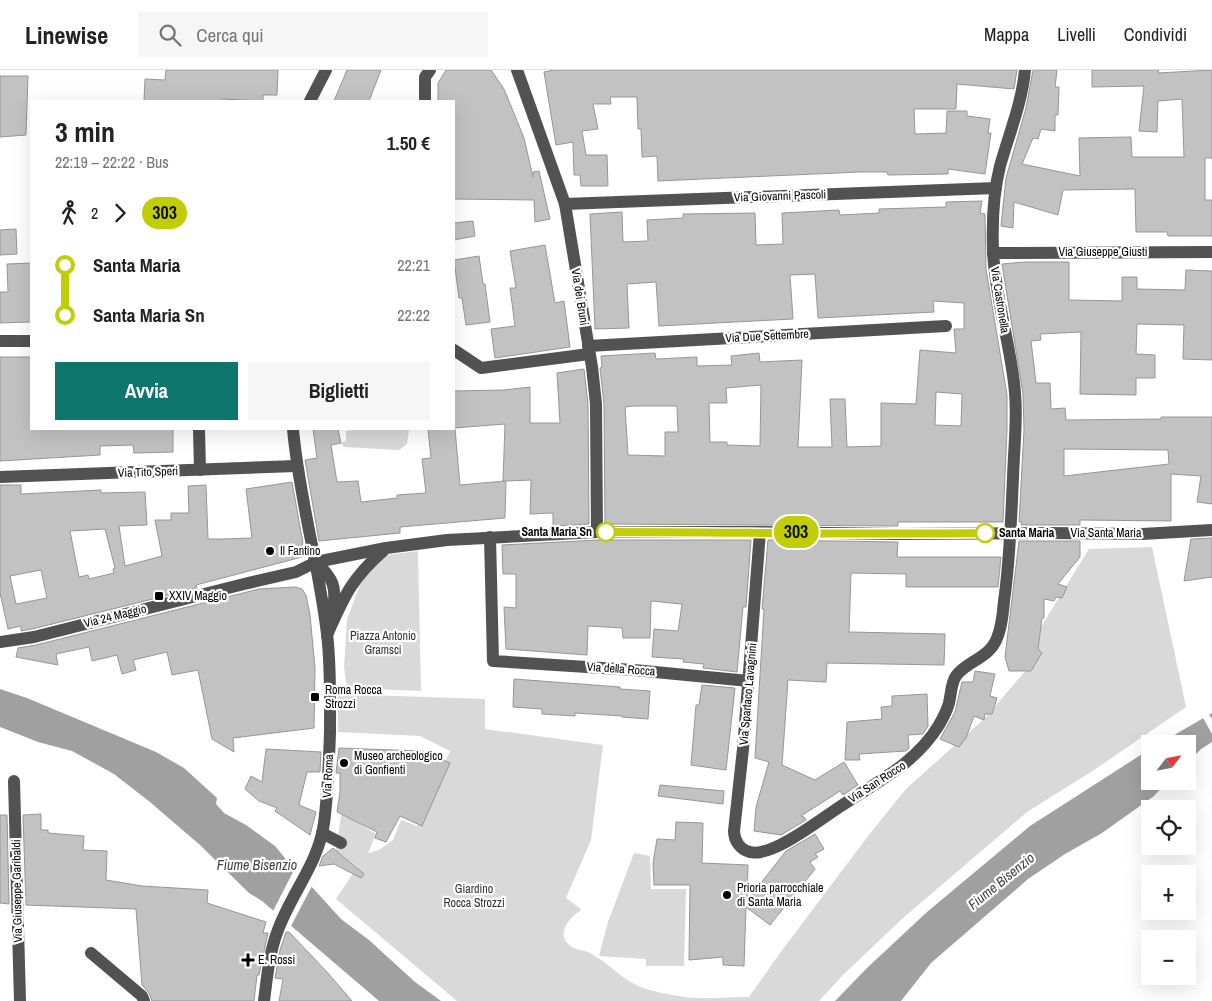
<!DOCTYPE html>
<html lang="it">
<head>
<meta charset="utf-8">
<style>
	:root { --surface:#fff; --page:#f6f6f6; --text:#222; --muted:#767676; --line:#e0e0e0; --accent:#0f766e }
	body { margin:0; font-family:"Archivo Narrow",sans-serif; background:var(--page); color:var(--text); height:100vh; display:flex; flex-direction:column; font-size:19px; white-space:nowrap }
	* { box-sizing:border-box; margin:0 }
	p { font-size:16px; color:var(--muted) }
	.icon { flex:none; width:28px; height:28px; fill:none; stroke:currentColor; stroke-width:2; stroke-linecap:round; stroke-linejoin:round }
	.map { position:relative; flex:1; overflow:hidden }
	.panel { position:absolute; left:30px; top:30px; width:425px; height:330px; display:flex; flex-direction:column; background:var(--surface); border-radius:0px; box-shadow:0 5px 20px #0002 }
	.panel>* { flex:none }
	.badge { padding:0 10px; border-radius:16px; font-size:18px; line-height:32px }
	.needle { width:32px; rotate:58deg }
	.controls { position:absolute; left:1141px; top:665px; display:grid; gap:10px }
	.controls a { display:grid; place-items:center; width:55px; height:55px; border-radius:0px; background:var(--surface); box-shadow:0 5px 20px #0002; font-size:25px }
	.map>.badge { position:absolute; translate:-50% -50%; box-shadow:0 0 0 2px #fff }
	.legs { display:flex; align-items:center; gap:8px; height:55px; padding:0 25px; font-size:16px }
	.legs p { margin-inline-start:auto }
	.head { display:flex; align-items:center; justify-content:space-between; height:85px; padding:0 25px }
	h1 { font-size:28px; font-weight:700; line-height:38px }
	.button { display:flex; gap:10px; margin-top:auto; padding:10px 25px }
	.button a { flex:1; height:58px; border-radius:0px; background:var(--accent); color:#fff; font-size:20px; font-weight:700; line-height:58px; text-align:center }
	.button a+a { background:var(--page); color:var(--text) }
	ul { padding:0 25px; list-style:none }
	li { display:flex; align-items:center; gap:18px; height:50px; font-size:19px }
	li i { display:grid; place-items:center; width:8px; height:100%; margin:0 6px; background:currentColor }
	li i::after { content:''; width:12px; height:12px; margin:-6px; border:4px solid; border-radius:50%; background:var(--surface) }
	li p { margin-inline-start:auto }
	li:first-child i { background:linear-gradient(#0000 50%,currentColor 0) }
	li:last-child i { background:linear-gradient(currentColor 50%,#0000 0) }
	header { display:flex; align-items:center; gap:30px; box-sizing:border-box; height:70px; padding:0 25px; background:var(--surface); border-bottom:1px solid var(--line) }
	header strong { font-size:24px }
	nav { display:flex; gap:28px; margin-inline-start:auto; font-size:18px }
	.search { width:350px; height:45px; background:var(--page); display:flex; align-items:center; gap:12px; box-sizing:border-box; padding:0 18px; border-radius:0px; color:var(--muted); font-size:19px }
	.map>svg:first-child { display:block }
</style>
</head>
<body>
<header>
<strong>Linewise</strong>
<div class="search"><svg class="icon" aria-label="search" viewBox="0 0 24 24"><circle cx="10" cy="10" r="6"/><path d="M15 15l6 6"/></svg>Cerca qui</div>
<nav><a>Mappa</a><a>Livelli</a><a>Condividi</a></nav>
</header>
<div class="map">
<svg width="1212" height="931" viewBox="0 0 1212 931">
	<rect width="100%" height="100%" fill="#fff"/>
	<g fill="#d9d9d9">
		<path d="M358,359H409L407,374L399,380L344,377L341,373L346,371V361Z"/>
		<path d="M1152,477L1186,637L1094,700L1027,742L903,848L843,905L819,931H457L336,829L357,797L336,780L341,745H346L376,764L368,783L379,780L393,770L401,750L417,756L450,681L420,666L338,662V624L485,629V659L603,675L591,770L566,828L581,839L580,841C567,849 555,866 572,877C578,881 585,880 590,883C607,892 621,908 638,916C650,921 667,924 679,926C699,930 728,927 749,927L780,883L868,766L906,719L985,648L1033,592L1039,560L1089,479Z"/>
		<path d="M418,481L421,621L347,618L344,597L347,549L363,507L386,485Z"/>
		<path d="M634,783L650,786L651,819H686L684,896H646V889L599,886L608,852Z"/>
	</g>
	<g fill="#a0a0a0">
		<path d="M0,619L27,628L156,682L184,698L217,728L216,734L224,743L246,755L275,776L285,788L288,798L311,816L341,849L369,870L415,912L441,931H379L262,831L249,823L200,775L150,732L114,704L72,681L38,672L0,657Z"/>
		<path d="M1212,643V672L1201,679L1188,692V674H1159Z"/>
		<path d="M1150,679V711H1168L1154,726L1102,763L1065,784L1028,809L931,893L901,931H835L867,898L927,842L1030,756Z"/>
	</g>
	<g fill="#fff">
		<path d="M1208,643L1212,649V664L1202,646Z"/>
		<path d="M294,800L313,814L290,858L272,843Z"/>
	</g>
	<g fill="#c2c2c2" stroke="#969696" fill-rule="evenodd">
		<path d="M166,0H278L277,25H263V31L221,29V31H144L145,9L165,10Z"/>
		<path d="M347,0H381L369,31H334Z"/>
		<path d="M446,0H491L504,19L524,68L533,107V102L539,101L550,149L535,152L534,130L454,129V31H438V13Z"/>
		<path d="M554,0H1017L1014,19L957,14L956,39H914L915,64L946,63L947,41H967V46L990,49L988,63H991L985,104L948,99V104L888,105L887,102H860L658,111L657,86L642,87L641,59H638L637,27H610L611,34H593L598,59L582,61L586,85H607L608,116H581L580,105H574L573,72L556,75L544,2Z"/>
		<path d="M1033,0H1057L1055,17H1059L1058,45H1055V61L1041,59L1038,69L1033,68L1022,94L1080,106L1079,68L1131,67L1132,87H1184L1182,29L1158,31L1157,62L1139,61L1144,16L1092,17V0H1159L1158,3L1212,0V88H1205V130H1212V166H1168L1167,162H1136L1135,119L1063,120L1058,145L1014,132L1013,158L1001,156L1006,108L1026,38Z"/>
		<path d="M0,6H28L26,65L0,67Z"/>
		<path d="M982,131L980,143L985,144L986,199L1007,325V360L1003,452H898V456H895L605,454L604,334L600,298L602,297L601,286L655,283L656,289L697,287V296L732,295L731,286L759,283L760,292L802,290L798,377H832L830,329H845L847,377L881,376V333L916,334L920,280L956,283L954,259H964V233L933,231L934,242L818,248L815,204L790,205L793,249L659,256L656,212L627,214L629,258L595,259L590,144L622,142L623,172L648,171L647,150L683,148V144L755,143L756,175L783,174L782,143L839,140L840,145L879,143V139L946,137V132ZM761,315L760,376L727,375V372H710L709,333H727L726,318ZM936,322L962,324L961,356L935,355ZM634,336H677L678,362H665V386L628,385L625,337Z"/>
		<path d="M473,151L475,166L454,170V153Z"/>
		<path d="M16,159L17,184L0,185V160Z"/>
		<path d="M545,175L555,233L564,231L570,277L495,288L491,259L515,256L510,218H516L510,181Z"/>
		<path d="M479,186L483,214H485L490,252L466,255L462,228H459L454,190Z"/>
		<path d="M1025,192H1069V230L1122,231V207H1137V219L1185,220L1186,200L1212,201V290L1183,289L1184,255L1137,254L1136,284L1155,285V308H1136V325L1080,324L1081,262L1040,264L1041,270L1031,271L1036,313H1050L1051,339L1065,338L1066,350L1161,349V347H1212V434L1197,432L1201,406L1171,404V451L1080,450V455H1021L1022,452H1019L1024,360L1023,324L1002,194ZM1064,379L1168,380L1169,394L1064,406Z"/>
		<path d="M31,193V252L0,253V222H8L7,194Z"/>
		<path d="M0,287H31V359H173V382L134,383L133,375L100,376V385L0,391Z"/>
		<path d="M584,299L588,334L589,454L553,456V443L530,444L531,410L506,411L505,448L400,457V463L319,471L305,390L317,388L313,359H338L341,373L331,375L337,412L358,411L361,432L397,428V425L426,423L422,389L431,388L428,359H455L460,415L505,411H503L505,354L454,358V321L504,320L530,317V353H560L557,303Z"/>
		<path d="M292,412L303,473L302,474V487L196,515L197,518L32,559L21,561V556L8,559L0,523V415H21V424L101,420V423L145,422L147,455L119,456L125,496L162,486L155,450H171V443H189L188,416L206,415L208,469H222L252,468L246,419ZM105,459L115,498L113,499L114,503L89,509L88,505L79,507L70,461ZM41,500L47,528L16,534L10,506Z"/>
		<path d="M1212,468V507L1184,511L1191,469Z"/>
		<path d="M597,470H751L746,537H743L737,602L703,598L704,594L683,592L684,589L652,587L654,559L678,561L682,534L651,531L650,568H623L622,558L588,556L587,585L506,579L504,537L516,538V504H503L502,475Z"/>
		<path d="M768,470L898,472L897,487H1001L998,517H906V504L851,503L849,562L945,564L944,595L827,593L826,612L788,610L782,695L815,710L844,692L858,715L843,725L840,721L801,746L804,747L806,750L781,765L754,761L756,737L769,692L755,688L764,539H762Z"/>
		<path d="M1019,471H1080V487L1058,514L1067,517L1062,528L1056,527L1054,531L1044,529V548H1042L1038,579L1042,583L1031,601H1009L1005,587Z"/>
		<path d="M295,517L302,519L306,525L310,545L315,598L314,658L233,668L234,682L212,669L198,600L172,605L167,582L133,590L136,600L122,604L117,585L92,591L89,577L56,584L58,595L16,587L18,578L36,575L259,519Z"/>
		<path d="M975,601L995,604L990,626L997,628L992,644H985L984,650L974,646L966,668L959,677L940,669L955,642L962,612H973Z"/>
		<path d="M514,609L620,617V619L650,621L648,649L622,647V646L575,643V646L542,644V639L513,637Z"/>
		<path d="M702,615L735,618L726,700L691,695L696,635H699Z"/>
		<path d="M927,624L928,656L923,664L908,665L909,678L906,681L859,684L860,690H845L847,652L882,649L881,637L892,636V626Z"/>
		<path d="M339,678L422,681L450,693L422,756L400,746L386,772L375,768L377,762L337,742L340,722V703H336Z"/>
		<path d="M266,679L321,682L320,702H307L299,735L316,742L310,765L275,741L277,738L259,731L245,719L251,706L262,712Z"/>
		<path d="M660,715L724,721L723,734L658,726Z"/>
		<path d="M41,744V760H48V763L84,766L83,780L107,781L106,810L142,816L208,820L207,833L266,852L263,863H268L259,905H257L254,931H152L149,923L142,915L136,839L26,835L23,745Z"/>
		<path d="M0,745H7L9,834L0,833Z"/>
		<path d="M676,752L703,753L702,793L748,795L747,831L786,781L815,764L824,779L815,784L818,787L810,792L815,799L770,855L746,837L744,896L723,895V887L689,890L690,815H654L653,793L657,769L675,770Z"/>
		<path d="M333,778L364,804L361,808L334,794L319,796L323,786Z"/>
		<path d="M286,862H289L327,902L352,931H279L283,909L275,908L280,880Z"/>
	</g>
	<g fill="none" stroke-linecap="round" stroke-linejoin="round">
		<g stroke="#525252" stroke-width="12">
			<path d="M517,0L565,134L592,297L596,334L597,462"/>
			<path d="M310,31L326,0"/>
			<path d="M425,31V7L430,0"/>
			<path d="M565,134L996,118"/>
			<path d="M993,183L1212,182"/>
			<path d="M0,271H31"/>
			<path d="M588,276L946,256"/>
			<path d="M454,280L481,298L589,284"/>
			<path d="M199,359L200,400"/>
			<path d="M0,407L296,396"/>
			<path d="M760,462L743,679L734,761C734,770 740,780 750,782C772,788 822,748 841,736C877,712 916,693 939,655C943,648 947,641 949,633C951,625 951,613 956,606C965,592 990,588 997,568C1002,557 1003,543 1004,531C1010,490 1011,449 1013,408C1014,376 1018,344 1014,313C1009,269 995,226 993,181C992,153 993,124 1000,96C1009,64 1022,33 1025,0"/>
			<path d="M490,467L493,591L634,600L749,611"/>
			<path d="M316,492C333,508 337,517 333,540"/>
			<path d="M327,565C344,527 351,509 383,481"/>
			<path d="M0,572L34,567L244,514L296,502L316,492L386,478L447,470L597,462H760L895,464L1049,463L1142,464L1212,460"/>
			<path d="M14,711L20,931"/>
			<path d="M322,763L341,773"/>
			<path d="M91,883L142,926L144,931"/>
			<path d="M264,931C267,908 269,883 278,860C291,824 319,792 324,753C328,723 329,693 330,662C330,630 331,597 327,564C319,495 299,428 293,359"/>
		</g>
	</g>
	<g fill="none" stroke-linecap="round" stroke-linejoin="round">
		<g stroke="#fff" stroke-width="11">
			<path id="line-1" d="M606,462C732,462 859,465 985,463"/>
		</g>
		<use href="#line-1" stroke="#c1cd07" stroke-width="8"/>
	</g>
	<g fill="#fff" stroke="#c1cd07" stroke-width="2.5">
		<circle cx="606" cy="462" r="9"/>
		<circle cx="985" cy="463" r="9"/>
	</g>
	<g fill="#000" stroke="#fff" stroke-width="2">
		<circle cx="270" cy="481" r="5"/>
		<rect x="154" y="521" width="10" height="10" rx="2.5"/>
		<rect x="310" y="622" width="10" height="10" rx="2.5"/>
		<circle cx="344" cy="693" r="5"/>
		<circle cx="727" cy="825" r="5"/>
		<path d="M245.5 882.5h5v5h5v5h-5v5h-5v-5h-5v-5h5z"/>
	</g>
	<g text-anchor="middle" stroke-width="4.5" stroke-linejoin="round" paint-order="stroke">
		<g font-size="12" fill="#000" stroke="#fff">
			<text transform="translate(780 126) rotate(-2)" y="4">Via Giovanni Pascoli</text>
			<text x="1103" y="186">Via Giuseppe Giusti</text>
			<text transform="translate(580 227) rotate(81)" y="4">Via dei Bruni</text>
			<text transform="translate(1000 230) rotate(81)" y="4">Via Castronella</text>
			<text transform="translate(767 266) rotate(-3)" y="4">Via Due Settembre</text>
			<text transform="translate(148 402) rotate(-2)" y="4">Via Tito Speri</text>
			<text x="1106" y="467">Via Santa Maria</text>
			<text transform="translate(115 546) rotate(-14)" y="4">Via 24 Maggio</text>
			<text transform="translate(621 599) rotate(4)" y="4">Via della Rocca</text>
			<text transform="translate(748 624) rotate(-85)" y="4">Via Spartaco Lavagnini</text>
			<text transform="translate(328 706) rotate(-87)" y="4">Via Roma</text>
			<text transform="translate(877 712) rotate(-33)" y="4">Via San Rocco</text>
			<text transform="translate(17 821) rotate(-91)" y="4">Via Giuseppe Garibaldi</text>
		</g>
		<g font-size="12" font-weight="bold" fill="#000" stroke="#fff" text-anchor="end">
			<text x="592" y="466">Santa Maria Sn</text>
			<text x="999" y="467" text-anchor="start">Santa Maria</text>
		</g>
		<g font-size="12" fill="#000" stroke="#fff" text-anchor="start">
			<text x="280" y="485">Il Fantino</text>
			<text x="169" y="530">XXIV Maggio</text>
			<text x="325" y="624">Roma Rocca<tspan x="325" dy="14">Strozzi</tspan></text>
			<text x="354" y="690">Museo archeologico<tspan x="354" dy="14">di Gonfienti</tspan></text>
			<text x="737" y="822">Prioria parrocchiale<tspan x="737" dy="14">di Santa Maria</tspan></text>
			<text x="258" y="894">E. Rossi</text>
		</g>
		<g font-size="12" fill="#303030" stroke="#fff">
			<text x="383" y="570">Piazza Antonio<tspan x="383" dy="14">Gramsci</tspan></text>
			<text x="474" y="823">Giardino<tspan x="474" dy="14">Rocca Strozzi</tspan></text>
		</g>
		<g font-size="14" font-style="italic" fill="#414141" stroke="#fff">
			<text x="257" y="800">Fiume Bisenzio</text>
			<text transform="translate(1001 811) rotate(-39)" y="5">Fiume Bisenzio</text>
		</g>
	</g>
</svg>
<div class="controls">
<a><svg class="needle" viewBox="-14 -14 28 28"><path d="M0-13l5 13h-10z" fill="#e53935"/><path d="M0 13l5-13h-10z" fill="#767676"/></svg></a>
<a><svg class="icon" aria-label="locate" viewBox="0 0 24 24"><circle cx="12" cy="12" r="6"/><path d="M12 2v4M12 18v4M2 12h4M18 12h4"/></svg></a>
<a>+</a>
<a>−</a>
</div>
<b class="badge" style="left:796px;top:462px;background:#c1cd07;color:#111">303</b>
<section class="panel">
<div class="head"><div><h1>3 min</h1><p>22:19 – 22:22 · Bus</p></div><b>1.50 €</b></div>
<div class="legs"><svg class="icon" aria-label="walk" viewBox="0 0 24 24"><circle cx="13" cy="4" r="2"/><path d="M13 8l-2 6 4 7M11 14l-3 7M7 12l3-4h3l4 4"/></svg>2<svg class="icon" aria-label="forward" viewBox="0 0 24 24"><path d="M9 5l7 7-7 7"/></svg><b class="badge" style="background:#c1cd07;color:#111">303</b></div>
<ul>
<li><i style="color:#c1cd07"></i><b>Santa Maria</b><p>22:21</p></li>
<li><i style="color:#c1cd07"></i><b>Santa Maria Sn</b><p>22:22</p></li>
</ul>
<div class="button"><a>Avvia</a><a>Biglietti</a></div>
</section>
</div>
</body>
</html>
